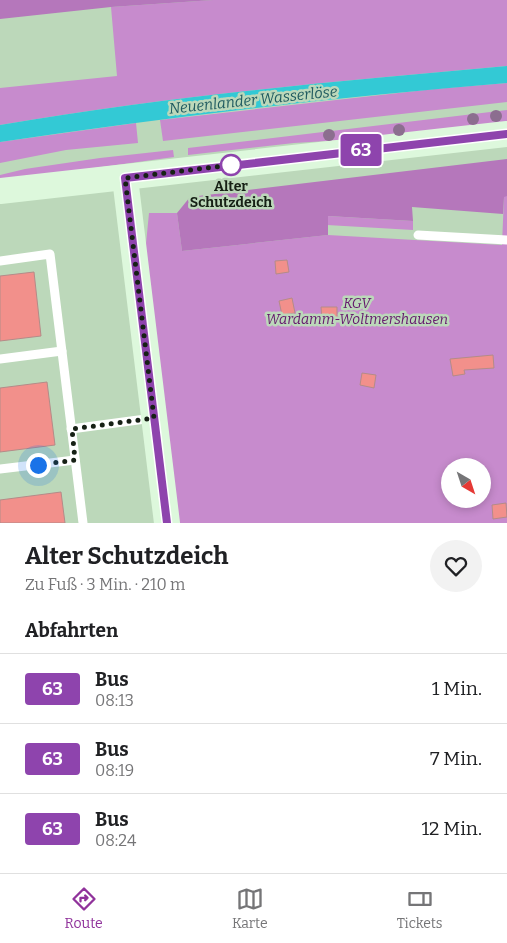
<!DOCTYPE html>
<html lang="de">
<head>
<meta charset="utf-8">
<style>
	:root { --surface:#fff; --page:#f2f2f2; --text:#202124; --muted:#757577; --line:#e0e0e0; --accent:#90329b }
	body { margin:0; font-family:Bitter,serif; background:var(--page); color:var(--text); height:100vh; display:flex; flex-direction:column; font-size:19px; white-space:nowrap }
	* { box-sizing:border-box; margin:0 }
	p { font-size:16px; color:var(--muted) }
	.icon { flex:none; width:28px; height:28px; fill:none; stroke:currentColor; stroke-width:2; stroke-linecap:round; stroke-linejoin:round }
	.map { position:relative; height:523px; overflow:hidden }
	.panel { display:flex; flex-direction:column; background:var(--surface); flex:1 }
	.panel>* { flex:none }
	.badge { padding:0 10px; border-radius:4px; font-size:18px; line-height:32px }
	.needle { width:32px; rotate:141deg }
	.fabs { position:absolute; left:441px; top:458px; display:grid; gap:10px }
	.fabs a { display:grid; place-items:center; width:50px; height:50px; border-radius:50%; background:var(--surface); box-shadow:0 2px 8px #0003; font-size:25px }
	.you { position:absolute; width:25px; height:25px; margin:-12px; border:4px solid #fff; border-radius:50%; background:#1a73e8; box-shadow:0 0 0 8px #1a73e833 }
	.map>.badge { position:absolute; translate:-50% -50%; box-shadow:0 0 0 2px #fff }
	h2 { padding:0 25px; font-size:19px; line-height:45px }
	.round { display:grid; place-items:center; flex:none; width:52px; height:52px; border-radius:26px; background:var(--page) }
	.head { display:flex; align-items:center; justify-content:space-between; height:85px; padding:0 25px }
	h1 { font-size:24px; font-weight:700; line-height:38px }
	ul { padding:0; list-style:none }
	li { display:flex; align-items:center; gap:15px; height:70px; padding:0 25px; border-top:1px solid var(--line) }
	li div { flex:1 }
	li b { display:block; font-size:19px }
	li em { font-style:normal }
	li .badge { min-width:55px; font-weight:700; text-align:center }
	.dock { display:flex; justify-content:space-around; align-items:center; height:70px; border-top:1px solid var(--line); background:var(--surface); font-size:14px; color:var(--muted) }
	.dock a { display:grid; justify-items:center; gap:2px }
	.dock .selected { color:var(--accent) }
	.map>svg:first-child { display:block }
</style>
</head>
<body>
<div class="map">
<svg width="507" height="523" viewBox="0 0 507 523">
	<rect width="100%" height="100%" fill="#bcd8ba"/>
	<g fill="#c78bcd" fill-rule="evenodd">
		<path d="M213,0H507V66C338,81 168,96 0,125V88L117,76L111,7Z"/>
		<path d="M507,83V102L163,141L160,120L434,89Z"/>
		<path d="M507,110V122L360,139L294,143L188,155V148Z"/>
		<path d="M136,123L138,143L66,150L0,163V142Z"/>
		<path d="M173,150L174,157L0,181V175L25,169L100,158Z"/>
		<path d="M504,196H507V523H174L145,254L149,213H177L182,251L328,235L502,245ZM450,466H482V499H450Z"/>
		<path d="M327,216L413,221V230L327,225Z"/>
	</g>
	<g fill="#b577bb">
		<path d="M0,0H213L111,7L0,19Z"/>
		<path d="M507,159V196L504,197L503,214L412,207L413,221L328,216V235L182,251L177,213L190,197Z"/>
	</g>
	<path fill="#33c9d5" d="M507,66V83C337,97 168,117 0,142V125C168,96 338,81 507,66Z"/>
	<g fill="#f2908b" stroke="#b48b88">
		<path d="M287,260L289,272L276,274L275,261Z"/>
		<path d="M34,272L41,336L0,341V276Z"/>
		<path d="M292,298L295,313L282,315L279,301Z"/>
		<path d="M321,307H337V319L322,320Z"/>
		<path d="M493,355L494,368L464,370L465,374L453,376L450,359Z"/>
		<path d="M362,373L376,375L374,388L360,385Z"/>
		<path d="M47,382L55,445L0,452V388Z"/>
		<path d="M61,492L65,523H0V500Z"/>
		<path d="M506,503L507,517L493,519L492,505Z"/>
	</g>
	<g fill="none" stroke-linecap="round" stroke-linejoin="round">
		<g stroke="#fff" stroke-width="9">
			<path d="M418,235L507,240"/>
			<path d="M0,261L50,254L83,523"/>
			<path d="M0,359L62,351"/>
			<path d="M71,429L153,418"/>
			<path d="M0,469L75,460"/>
		</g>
		<g stroke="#ddf8dc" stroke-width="26">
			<path d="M125,178L167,523"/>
			<path d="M0,191L507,134"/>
		</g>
	</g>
	<g fill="#8c6e8f">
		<circle cx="496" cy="116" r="6"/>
		<circle cx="473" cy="119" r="6"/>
		<circle cx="399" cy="130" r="6"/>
		<circle cx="329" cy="135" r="6"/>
	</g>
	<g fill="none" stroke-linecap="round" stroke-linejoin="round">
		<g stroke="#fff" stroke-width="11">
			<path id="line" d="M167,523L125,178L507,134"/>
		</g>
		<use href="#line" stroke="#8e44ad" stroke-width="8"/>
		<path stroke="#162015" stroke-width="5" stroke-dasharray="0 9" d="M38,465L75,460L72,429L154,418L125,178L231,165"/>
	</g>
	<circle fill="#fff" stroke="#8e44ad" stroke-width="2.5" cx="231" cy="165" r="10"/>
	<g text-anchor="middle" stroke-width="5" stroke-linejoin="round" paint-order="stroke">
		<g font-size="14" font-weight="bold" fill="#162015" stroke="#bcd8ba">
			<text x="231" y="191">Alter<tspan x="231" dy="16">Schutzdeich</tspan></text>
		</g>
		<g font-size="14" font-style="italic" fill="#64176c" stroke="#bcd8ba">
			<text x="357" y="308">KGV<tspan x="357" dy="16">Wardamm-Woltmershausen</tspan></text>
		</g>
		<g font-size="15" font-style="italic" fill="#205b60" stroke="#bcd8ba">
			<text transform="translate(253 100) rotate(-6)" y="5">Neuenlander Wasserlöse</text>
		</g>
	</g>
</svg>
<div class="fabs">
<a><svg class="needle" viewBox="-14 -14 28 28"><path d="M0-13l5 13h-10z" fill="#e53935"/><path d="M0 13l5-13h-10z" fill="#757577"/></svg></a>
</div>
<div class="you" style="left:38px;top:465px"></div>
<b class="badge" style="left:361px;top:150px;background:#8e44ad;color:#fff">63</b>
</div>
<section class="panel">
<div class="head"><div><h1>Alter Schutzdeich</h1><p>Zu Fuß · 3 Min. · 210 m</p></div><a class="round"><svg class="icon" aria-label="heart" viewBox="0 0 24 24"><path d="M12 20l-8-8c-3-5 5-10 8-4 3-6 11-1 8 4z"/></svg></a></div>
<h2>Abfahrten</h2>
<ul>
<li><span class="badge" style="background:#8e44ad;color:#fff">63</span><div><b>Bus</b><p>08:13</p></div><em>1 Min.</em></li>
<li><span class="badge" style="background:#8e44ad;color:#fff">63</span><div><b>Bus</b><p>08:19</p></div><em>7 Min.</em></li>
<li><span class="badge" style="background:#8e44ad;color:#fff">63</span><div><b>Bus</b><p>08:24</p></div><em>12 Min.</em></li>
</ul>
</section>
<nav class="dock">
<a class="selected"><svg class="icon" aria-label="directions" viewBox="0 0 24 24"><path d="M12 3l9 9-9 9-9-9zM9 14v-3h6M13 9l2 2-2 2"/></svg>Route</a>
<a><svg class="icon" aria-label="map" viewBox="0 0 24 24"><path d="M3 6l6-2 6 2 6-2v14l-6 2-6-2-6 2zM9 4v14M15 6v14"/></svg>Karte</a>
<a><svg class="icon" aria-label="tickets" viewBox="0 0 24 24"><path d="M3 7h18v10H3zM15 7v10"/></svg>Tickets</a>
</nav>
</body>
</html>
